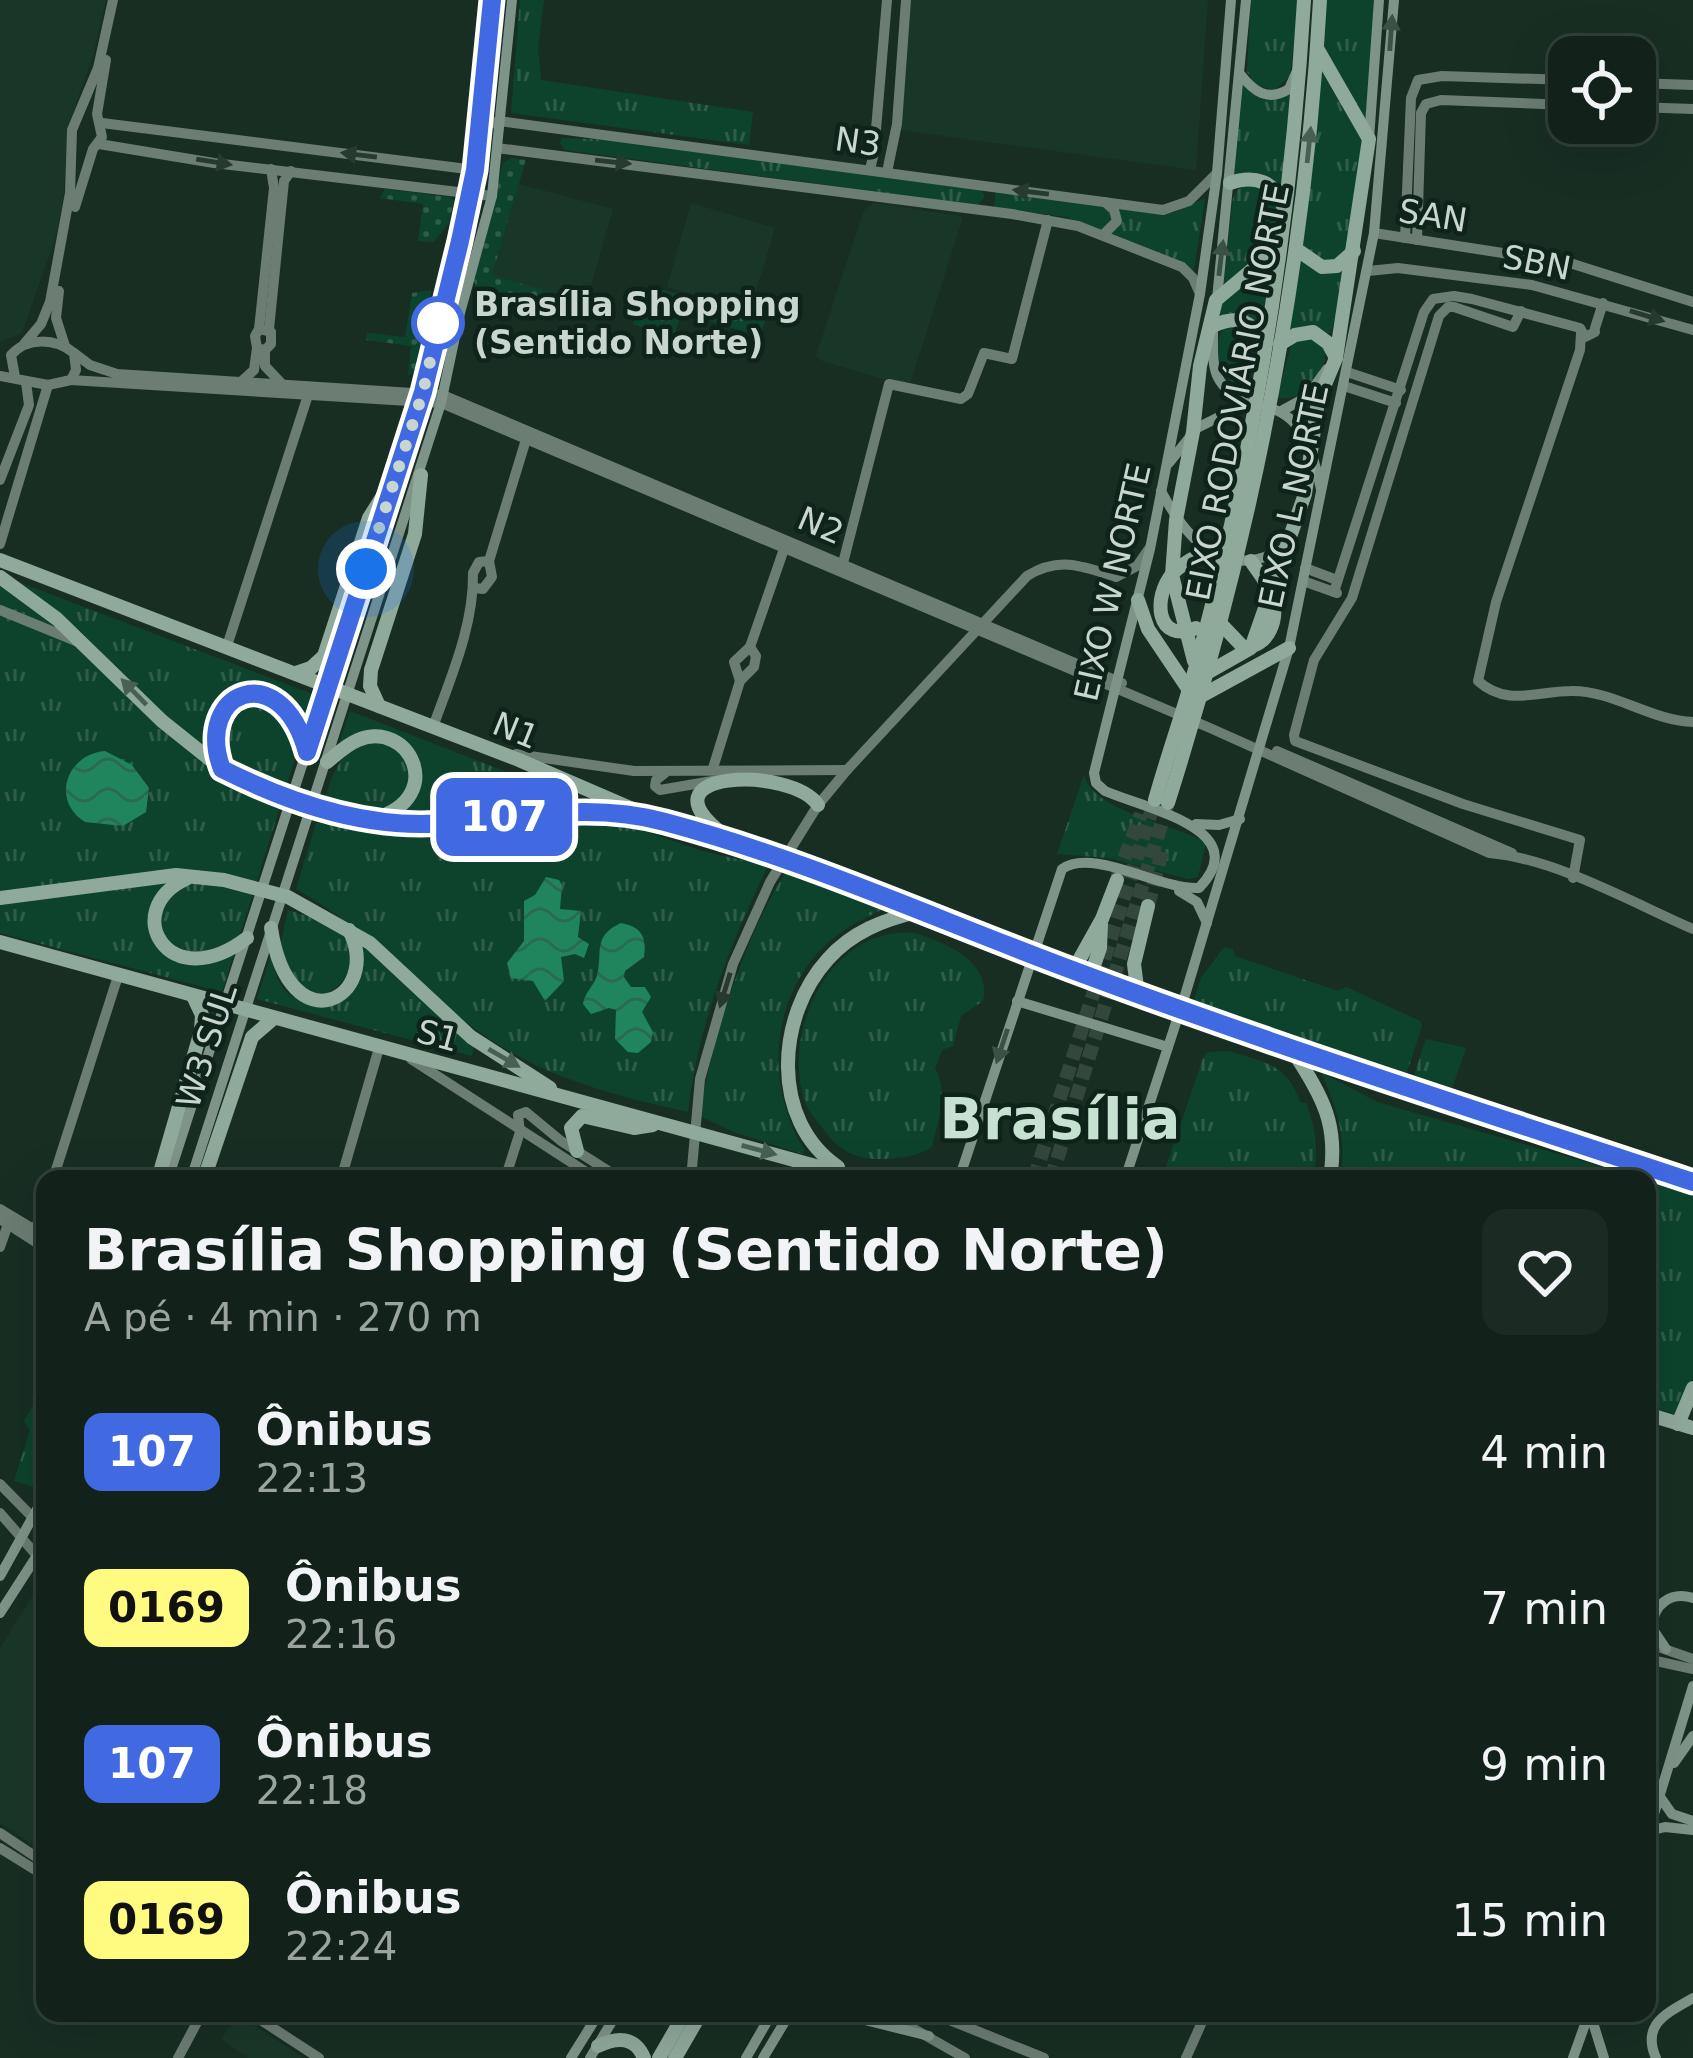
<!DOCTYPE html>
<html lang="pt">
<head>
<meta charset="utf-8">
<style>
	:root { --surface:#12221a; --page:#1b2a23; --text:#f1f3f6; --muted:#9ca4a2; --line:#313f39 }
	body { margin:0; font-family:"DejaVu Sans",sans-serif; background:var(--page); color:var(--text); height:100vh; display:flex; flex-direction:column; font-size:45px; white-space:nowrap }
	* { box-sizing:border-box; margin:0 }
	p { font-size:39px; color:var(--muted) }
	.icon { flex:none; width:66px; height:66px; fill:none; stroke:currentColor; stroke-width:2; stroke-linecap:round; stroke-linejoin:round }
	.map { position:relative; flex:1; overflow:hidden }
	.sheet { position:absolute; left:36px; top:1170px; width:1620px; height:852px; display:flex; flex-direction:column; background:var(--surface); border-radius:24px; box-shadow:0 12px 48px #0002,0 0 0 3px var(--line) }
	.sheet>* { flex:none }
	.badge { padding:0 24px; border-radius:18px; font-size:42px; line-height:78px }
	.tools { position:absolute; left:1548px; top:36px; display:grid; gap:24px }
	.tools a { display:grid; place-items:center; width:108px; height:108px; border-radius:24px; background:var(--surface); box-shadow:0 12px 48px #0002,0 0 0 3px var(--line); font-size:60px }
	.you { position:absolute; width:60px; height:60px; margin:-30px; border:9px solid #fff; border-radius:50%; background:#1a73e8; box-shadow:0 0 0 18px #1a73e833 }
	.map>.badge { position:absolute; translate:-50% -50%; box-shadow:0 0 0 6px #fff }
	.round { display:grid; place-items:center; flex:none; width:126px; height:126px; border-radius:24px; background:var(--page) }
	.overview { display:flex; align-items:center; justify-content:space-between; height:204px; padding:0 48px }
	h1 { font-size:57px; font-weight:600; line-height:90px }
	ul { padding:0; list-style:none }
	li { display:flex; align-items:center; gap:36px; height:156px; padding:0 48px }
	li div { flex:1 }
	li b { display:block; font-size:45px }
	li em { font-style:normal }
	li .badge { min-width:132px; font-weight:700; text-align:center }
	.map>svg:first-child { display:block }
</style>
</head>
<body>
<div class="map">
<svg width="1693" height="2058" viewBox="0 0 1693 2058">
	<defs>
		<pattern id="grass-tufts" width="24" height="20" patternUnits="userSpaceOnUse" patternTransform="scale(3)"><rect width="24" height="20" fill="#0d432d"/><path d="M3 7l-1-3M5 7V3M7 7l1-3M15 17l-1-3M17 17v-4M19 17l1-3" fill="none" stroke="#2f5d4a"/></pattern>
		<pattern id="garden-dots" width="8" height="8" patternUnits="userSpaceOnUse" patternTransform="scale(3)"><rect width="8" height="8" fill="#0d432d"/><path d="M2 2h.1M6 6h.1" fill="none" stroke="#2f5d4a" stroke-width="1.8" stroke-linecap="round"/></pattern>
		<pattern id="water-waves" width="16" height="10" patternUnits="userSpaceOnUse" patternTransform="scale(3)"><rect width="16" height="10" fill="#20845d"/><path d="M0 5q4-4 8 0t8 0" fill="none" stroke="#2b6951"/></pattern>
	</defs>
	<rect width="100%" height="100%" fill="#182e23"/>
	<g fill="#193729">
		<path d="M0,0H106L93,56L67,129L64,193L56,236L22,333L0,341Z"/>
		<path d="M910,0H1208L1196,170L899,130Z"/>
		<path d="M519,184L613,209L586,303L492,276Z"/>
		<path d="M691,203L775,228L750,311L667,287Z"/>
		<path d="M874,203L960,216L962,220L911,381L903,385L822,361L816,356L864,210Z"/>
		<path d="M45,1576V1853L0,1823V1648Z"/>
		<path d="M238,2014L303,2058H248L221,2039Z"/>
	</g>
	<g fill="url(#grass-tufts)">
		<path d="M520,0H544L538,48L541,80L753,112L749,145L511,113Z"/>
		<path d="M1251,0H1299L1290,76L1275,90L1256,85L1247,72Z"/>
		<path d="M1326,0H1375L1369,96L1347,247L1342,257L1324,264L1305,250L1303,241Z"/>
		<path d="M1242,82L1253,93L1293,88L1281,192L1264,175L1252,174L1233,181Z"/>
		<path d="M562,138L614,140L981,190L985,197L977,205L565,150L560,143Z"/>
		<path d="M1264,184L1276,200L1277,227L1262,330L1243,313L1220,317L1233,198L1240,186Z"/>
		<path d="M996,191L1104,205L1113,212L1109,227L1100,230L1066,217L994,207Z"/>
		<path d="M1205,198L1194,271L1181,262L1110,234L1117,207L1174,213Z"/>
		<path d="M1300,261L1344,264L1343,292L1331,332L1326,334L1314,326L1289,330Z"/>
		<path d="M663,290L765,321L760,336L682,313L673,338L633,324L642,291L658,297Z"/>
		<path d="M1236,321L1255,338L1250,393C1219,383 1201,336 1236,321Z"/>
		<path d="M1309,334L1326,349C1324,378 1308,401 1277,398L1292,342Z"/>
		<path d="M0,575L315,695L314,700L318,702L307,732L304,730L222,992L0,933Z"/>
		<path d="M350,711L568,796L564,806L469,816L393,819L411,804L417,793L401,739L338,747Z"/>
		<path d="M384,742L408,760L410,781L400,802L375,812L324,801C336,765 342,744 384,742Z"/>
		<path d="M1084,775C1092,811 1175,824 1206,843L1198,877L1188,879L1109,858L1057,854Z"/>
		<path d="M575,817L609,819L702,851L768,866C730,944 698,1025 688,1112C617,1096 549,1079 488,1038C421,992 367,928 296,889L316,823L426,829Z"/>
		<path d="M786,872L881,910C868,917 852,924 840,933C771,983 761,1082 805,1151L803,1154L736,1133L700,1116C710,1045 746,932 786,872Z"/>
		<path d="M288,910C303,915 321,919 335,928C367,951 351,982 322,996L298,987L280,947Z"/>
		<path d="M915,933C945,943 992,961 983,1001L961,1016L953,1046L942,1050L935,1068C949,1094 938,1120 932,1147C917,1157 896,1159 878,1159C854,1159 838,1149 824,1130C816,1119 809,1113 804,1099C782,1028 832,925 915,933Z"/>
		<path d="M362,945L474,1046L472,1056L257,999L271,955C282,1013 309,1005 354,988L364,962Z"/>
		<path d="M1224,947L1233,949L1235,956L1338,991L1346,987L1420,1021L1422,1026L1403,1085L1398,1087L1348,1062L1192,1005L1201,978Z"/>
		<path d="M1426,1039L1466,1048L1448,1100L1409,1090Z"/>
		<path d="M1229,1051C1272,1065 1285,1064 1301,1103H1306C1316,1128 1319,1153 1313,1179H1162L1203,1058L1207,1052Z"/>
		<path d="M1321,1072L1377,1102L1645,1179H1339C1349,1143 1336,1105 1321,1072Z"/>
		<path d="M1647,1180L1693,1194V1377L1677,1415L1647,1405Z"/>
		<path d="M45,1363V1449L35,1487L14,1481L30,1430L24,1421L35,1402L32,1400Z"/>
	</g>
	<g fill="url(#garden-dots)">
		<path d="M511,158L526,160L492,275L569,298L564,316L477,290L473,278L503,163Z"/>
		<path d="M385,189L450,197L454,201L449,223L434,242L418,241L423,204L380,198Z"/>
		<path d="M431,290L427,348L419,370L408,376L411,346L366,340L367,333L405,337L412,293Z"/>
	</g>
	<g fill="url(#water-waves)">
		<path d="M105,751L132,765L149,788L146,812L123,826L85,822C50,800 67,754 105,751Z"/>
		<path d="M546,877L559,880L562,885L560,909L581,911L578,937L589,944L584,958L575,954L561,957L564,981L545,1001L533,981L511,978L507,963L524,941V901L535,895Z"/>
		<path d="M621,923C641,927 647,936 644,957L625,971L624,977L631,987H645L651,997L642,1012L653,1032L651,1042L638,1053L628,1052L615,1039L616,1010L609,1008L591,1014L583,1004C585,992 593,987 597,976C603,952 592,936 621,923Z"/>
	</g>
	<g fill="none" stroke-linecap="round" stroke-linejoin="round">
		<g stroke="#33473d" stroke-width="14" stroke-dasharray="14 7" stroke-linecap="butt">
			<path d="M1117,878L1141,814"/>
			<path d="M1148,906L1163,847"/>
			<path d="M1034,1179L1155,800"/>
			<path d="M1051,1179L1168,803"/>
		</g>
		<g stroke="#6c7d74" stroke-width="10">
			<path d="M1635,83L1693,85"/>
			<path d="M1635,107L1693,109"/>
			<path d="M102,123L475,170"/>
			<path d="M479,128L499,121L1163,210L1189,201L1217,173"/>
			<path d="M99,144L214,163L492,196"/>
			<path d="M497,148L1012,214L1078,226L1182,267L1193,278L1200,294"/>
			<path d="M870,169L874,153L887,0"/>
			<path d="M887,172L897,124L906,0"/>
			<path d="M75,207L93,149L102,137L97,114L106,60"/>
			<path d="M1374,233L1573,264L1693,302"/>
			<path d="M1103,235L1117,221L1114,210L1105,202"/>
			<path d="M1405,238L1411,98L1418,80L1442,76L1569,80"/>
			<path d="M1417,240L1421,113L1426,104L1441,100L1569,105"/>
			<path d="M1368,271L1398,268L1532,285L1693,330"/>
			<path d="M59,291L56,318L65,346"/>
			<path d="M1521,311L1513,327L1454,307H1448L1439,316L1352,598L1314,660L1294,735L1295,741L1463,804L1580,840L1573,878"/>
			<path d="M1595,328L1603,303"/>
			<path d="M259,329L271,332V344L265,350L257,348L255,336L259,329L274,188L271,169"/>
			<path d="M269,329L284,181L291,171"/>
			<path d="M1581,333L1580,350L1496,602L1478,681C1507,707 1537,691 1571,691C1612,690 1652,721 1693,722"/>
			<path d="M24,344L41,324L50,302L70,193L72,130L98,68L113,0"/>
			<path d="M265,350V366L281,383"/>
			<path d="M74,353L90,365L117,374L443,395L1122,683"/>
			<path d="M1347,372L1401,390"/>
			<path d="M0,376L48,385L71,380L76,370L74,353C55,338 27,337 11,355L15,377"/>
			<path d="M71,380L441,403L1210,728L1489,853C1554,858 1633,903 1693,929"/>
			<path d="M242,381L254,370L257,348"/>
			<path d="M1344,386L1396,403"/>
			<path d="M0,480L29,405L26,382"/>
			<path d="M0,544L48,385"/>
			<path d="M489,561L528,433"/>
			<path d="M843,563L889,384L961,399L968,394L984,353L1012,359L1048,220"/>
			<path d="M1305,568L1337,580"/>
			<path d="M1303,581L1337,593"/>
			<path d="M1334,592L1424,312L1433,299L1454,296L1472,299L1580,328L1585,337L1595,332"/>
			<path d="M0,610L76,641"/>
			<path d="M227,646L309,392"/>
			<path d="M750,647L784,549"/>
			<path d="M740,681L734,662L750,647"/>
			<path d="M433,727C451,677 474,625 473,573L479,562L489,561L492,577L483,589L475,588"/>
			<path d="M1277,751L1512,853"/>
			<path d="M516,754L634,771L847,770"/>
			<path d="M713,768L740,681L754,667L756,656L750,647"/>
			<path d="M665,773L656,780L655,786L660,790L718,780"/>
			<path d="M411,1059L597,1179"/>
			<path d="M53,1179L118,976"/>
			<path d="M341,1179L379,1048"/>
			<path d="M505,1179L520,1132L518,1115L526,1112L561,1141L621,1179"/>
			<path d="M691,1179L700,1079L733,964L770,882L818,805L847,770L1027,576C1059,556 1083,566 1116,577L1137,566L1148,550"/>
			<path d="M0,1209L45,1236"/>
			<path d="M0,1219L45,1248"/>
			<path d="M35,1230L45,1203"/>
			<path d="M0,1247L8,1224"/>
			<path d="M0,1484L45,1530"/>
			<path d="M0,1513L45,1565"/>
			<path d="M1647,1643L1693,1659"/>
			<path d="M1647,1659L1693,1669"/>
			<path d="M0,1833L45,1863"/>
			<path d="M0,1848L45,1876"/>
			<path d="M250,2013L319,2058"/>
			<path d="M886,2013L965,2058"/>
			<path d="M932,2013L1044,2058"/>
			<path d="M178,2058L202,2013"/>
			<path d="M1186,2058L1206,2013"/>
		</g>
		<g stroke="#7f9488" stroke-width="10">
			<path d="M1240,74C1254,92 1268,102 1289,89L1296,73"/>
			<path d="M1369,139L1379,0"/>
			<path d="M1217,299L1246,0"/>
			<path d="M1213,329C1213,367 1210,381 1244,403"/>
			<path d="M1265,407C1304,414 1313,455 1321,489"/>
			<path d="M1283,410L1307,397L1327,369"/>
			<path d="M1169,463L1197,428L1247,403"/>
			<path d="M1161,491C1188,542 1225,582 1285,548"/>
			<path d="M1196,824L1219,825L1240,819"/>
			<path d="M1179,891L1197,902L1207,923"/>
			<path d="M1017,1001L1168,1047"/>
			<path d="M168,1179L423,392L475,170L492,0"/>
			<path d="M191,1179L441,403L460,313L492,196L512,0"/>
			<path d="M959,1179L1062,869C1093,847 1160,890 1199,888C1256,829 1143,808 1105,791L1096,783L1094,773L1150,549L1200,294L1217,173L1231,0"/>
			<path d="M1125,1179L1186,992L1289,648L1374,233L1394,0"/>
			<path d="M0,1576L45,1495"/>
			<path d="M0,1613L45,1543"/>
			<path d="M1666,1649L1652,1628C1653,1604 1671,1591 1693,1598"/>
			<path d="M1674,1763L1693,1736"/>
			<path d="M1660,1797L1672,1814L1693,1821"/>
			<path d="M1649,1831L1665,1827L1693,1830"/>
			<path d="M1647,1837L1693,1686"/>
			<path d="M837,2013L929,2036"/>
			<path d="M1590,2013L1604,2058"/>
			<path d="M571,2058L599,2013"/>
			<path d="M590,2058L617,2013"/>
			<path d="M746,2058L772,2013"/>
			<path d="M763,2058L790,2013"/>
			<path d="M1573,2058L1589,2013"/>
			<path d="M1656,2058C1641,2024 1667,2013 1693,1998"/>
		</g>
		<g stroke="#8fa99b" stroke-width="14">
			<path d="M1230,183C1254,175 1276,181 1283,206"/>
			<path d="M1296,249L1322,267L1337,266L1354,251"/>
			<path d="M1213,326C1238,314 1253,321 1265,345"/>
			<path d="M1280,344L1295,335L1313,332L1328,343L1336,358"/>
			<path d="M0,560L519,760L658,820L807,869L1271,1044L1693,1182"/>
			<path d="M0,577L57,619L162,721L222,769L270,793L324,810L389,823L426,824L574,810L636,817"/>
			<path d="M1138,600L1148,629L1189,690"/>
			<path d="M1221,624L1243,647C1269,648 1279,619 1272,596C1268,583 1258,572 1251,561"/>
			<path d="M1196,628C1156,645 1152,597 1173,573C1182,563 1196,557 1207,551"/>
			<path d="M1194,661L1172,575L1176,520L1193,432L1200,366L1216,300L1279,247"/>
			<path d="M296,673L311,668L324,656L369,518L389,486"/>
			<path d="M1207,673L1251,648L1305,494L1318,401L1336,358L1369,139L1318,50"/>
			<path d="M1201,696L1289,648"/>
			<path d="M379,706L370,686L371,670L415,534L421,475"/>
			<path d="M327,762C337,754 346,745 358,740C410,719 447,797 376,818"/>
			<path d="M220,764C195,695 280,655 307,752"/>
			<path d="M1155,800C1169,750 1187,701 1200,651C1257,439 1291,219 1304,0"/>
			<path d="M1168,803C1250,544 1305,272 1320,0"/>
			<path d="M724,835C636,769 792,766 818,805"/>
			<path d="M186,879C119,910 168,998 247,938"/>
			<path d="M0,898L176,875L224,880L288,897L370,943L471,1037L550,1088"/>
			<path d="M271,928C289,1048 384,998 349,930"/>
			<path d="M0,942L863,1179"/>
			<path d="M1073,971L1102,919L1117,880"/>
			<path d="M1090,977L1100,948L1101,924"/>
			<path d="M1138,995L1134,964L1148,906"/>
			<path d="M1293,1051C1322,1097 1339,1123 1330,1179"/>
			<path d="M577,1151L571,1128L582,1116L634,1128L653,1125"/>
			<path d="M838,1167C770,1121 776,1016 828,959C852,932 883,920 917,912"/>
			<path d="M158,1179L201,1031L202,1015L193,996"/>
			<path d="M204,1179L252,1037L274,1018"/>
			<path d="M1647,1414L1693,1428"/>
			<path d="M1678,1424L1693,1388"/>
			<path d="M598,2046C617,2037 635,2036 644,2058"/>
			<path d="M659,2058L685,2013"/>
			<path d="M675,2058L701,2013"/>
		</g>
	</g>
	<defs><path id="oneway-solid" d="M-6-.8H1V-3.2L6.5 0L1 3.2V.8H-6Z" transform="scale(3)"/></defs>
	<g fill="#3b5146">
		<use href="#oneway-solid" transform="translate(1391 33) rotate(-86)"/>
		<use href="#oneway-solid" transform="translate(1221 258) rotate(-83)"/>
		<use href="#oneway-solid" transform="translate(1002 1046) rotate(108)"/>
	</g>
	<g fill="#486054">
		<use href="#oneway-solid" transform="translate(1309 145) rotate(-84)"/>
		<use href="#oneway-solid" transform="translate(134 692) rotate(-134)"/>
		<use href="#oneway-solid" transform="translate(504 1058) rotate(30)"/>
		<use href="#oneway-solid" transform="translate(759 1150) rotate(15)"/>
	</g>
	<g fill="#263a30">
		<use href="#oneway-solid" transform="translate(359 155) rotate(-173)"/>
		<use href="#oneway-solid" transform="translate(214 162) rotate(9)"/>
		<use href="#oneway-solid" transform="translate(613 162) rotate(6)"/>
		<use href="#oneway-solid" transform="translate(1031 192) rotate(-173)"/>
		<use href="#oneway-solid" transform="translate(1647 316) rotate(17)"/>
		<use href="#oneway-solid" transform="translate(725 990) rotate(107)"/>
	</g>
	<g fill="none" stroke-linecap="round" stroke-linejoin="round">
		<g stroke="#fff" stroke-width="27">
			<path id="line" d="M492,0L475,170L460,241L423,392L307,752C280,655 193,692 222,769C284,800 351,824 421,824C505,823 580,799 665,822C808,860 944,923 1083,974C1284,1049 1489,1114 1693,1182"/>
		</g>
		<use href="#line" stroke="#4169e1" stroke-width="18"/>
		<path stroke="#c9d6cf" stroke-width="12" stroke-dasharray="0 21.6" d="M366,569L423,392L442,309L438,323"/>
	</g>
	<circle fill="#fff" stroke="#4169e1" stroke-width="6" cx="438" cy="323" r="24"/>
	<g text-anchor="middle" stroke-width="9" stroke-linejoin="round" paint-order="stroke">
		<g font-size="33" fill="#c9d6cf" stroke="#0e241a">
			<text transform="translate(858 141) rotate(8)" y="12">N3</text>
			<text transform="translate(1433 215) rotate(9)" y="12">SAN</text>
			<text transform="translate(1537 262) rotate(11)" y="12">SBN</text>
			<text transform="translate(1237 392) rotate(-79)" y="12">EIXO RODOVIÁRIO NORTE</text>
			<text transform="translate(1293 496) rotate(-78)" y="12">EIXO L NORTE</text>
			<text transform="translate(821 525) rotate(23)" y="12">N2</text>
			<text transform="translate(1112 582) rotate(-77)" y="12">EIXO W NORTE</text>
			<text transform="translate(516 730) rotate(22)" y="12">N1</text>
			<text transform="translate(438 1035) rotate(15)" y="12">S1</text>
			<text transform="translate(206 1046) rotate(-72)" y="12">W3 SUL</text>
		</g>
		<g font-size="33" font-weight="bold" fill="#c9d6cf" stroke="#0e241a" text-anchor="start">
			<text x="474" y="316">Brasília Shopping<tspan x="474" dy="38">(Sentido Norte)</tspan></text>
		</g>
		<g font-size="57" font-weight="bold" fill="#c6e1d2" stroke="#0e241a">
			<text x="1060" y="1139">Brasília</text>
		</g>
	</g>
</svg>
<div class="tools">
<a><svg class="icon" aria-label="locate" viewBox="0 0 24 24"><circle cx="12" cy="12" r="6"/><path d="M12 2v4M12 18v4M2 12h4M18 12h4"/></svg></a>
</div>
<div class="you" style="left:366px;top:569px"></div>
<b class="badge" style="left:504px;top:817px;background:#4169e1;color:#fff">107</b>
<section class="sheet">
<div class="overview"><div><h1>Brasília Shopping (Sentido Norte)</h1><p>A pé · 4 min · 270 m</p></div><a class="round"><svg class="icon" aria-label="heart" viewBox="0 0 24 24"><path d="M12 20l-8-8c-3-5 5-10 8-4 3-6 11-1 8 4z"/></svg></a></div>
<ul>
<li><span class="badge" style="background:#4169e1;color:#fff">107</span><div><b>Ônibus</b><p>22:13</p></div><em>4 min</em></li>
<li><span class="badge" style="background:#fffb81;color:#111">0169</span><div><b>Ônibus</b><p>22:16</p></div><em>7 min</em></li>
<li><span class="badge" style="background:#4169e1;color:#fff">107</span><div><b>Ônibus</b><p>22:18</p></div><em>9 min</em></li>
<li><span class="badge" style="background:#fffb81;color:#111">0169</span><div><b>Ônibus</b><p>22:24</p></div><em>15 min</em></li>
</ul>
</section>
</div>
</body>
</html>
